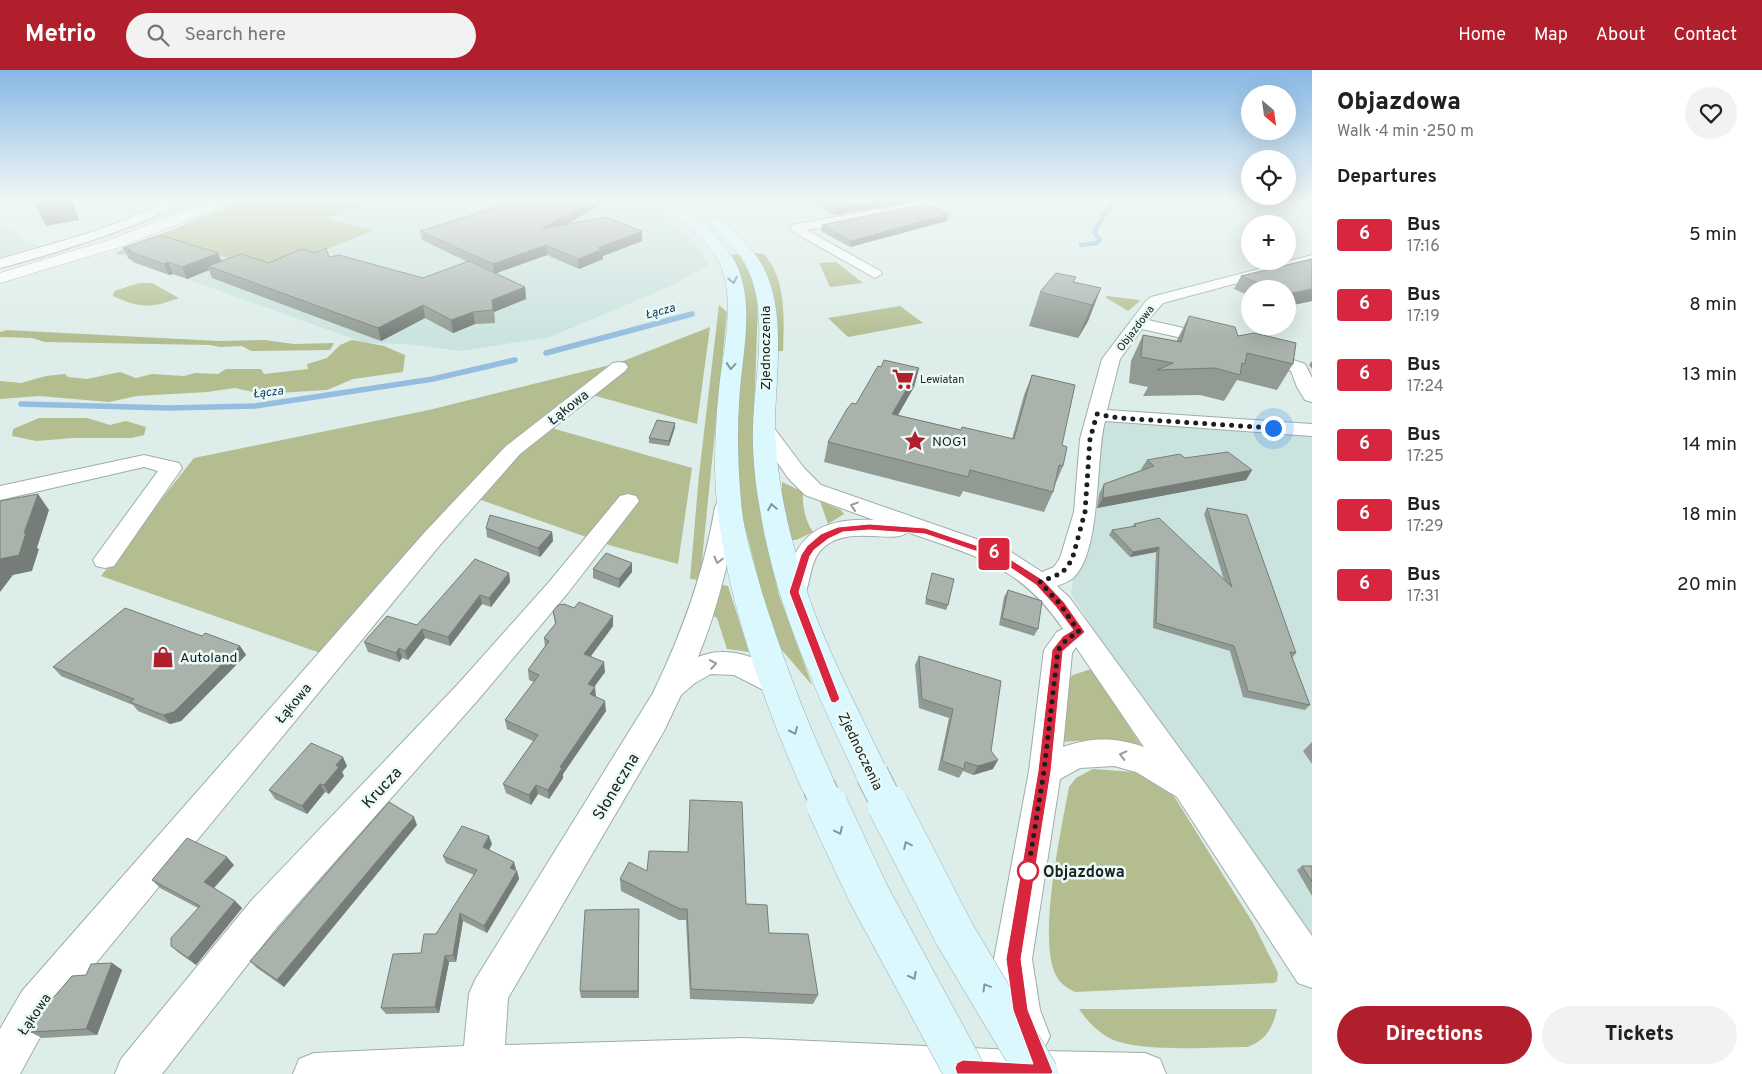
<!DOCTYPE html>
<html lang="en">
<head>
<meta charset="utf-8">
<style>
	:root { --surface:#fff; --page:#f2f2f2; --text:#202124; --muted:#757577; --accent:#b11f2c }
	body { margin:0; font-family:Overpass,sans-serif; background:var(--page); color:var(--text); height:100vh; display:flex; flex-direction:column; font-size:19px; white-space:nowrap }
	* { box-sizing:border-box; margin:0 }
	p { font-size:16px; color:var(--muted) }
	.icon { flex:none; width:28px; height:28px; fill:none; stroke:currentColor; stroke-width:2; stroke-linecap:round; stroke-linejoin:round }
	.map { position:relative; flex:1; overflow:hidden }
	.details { display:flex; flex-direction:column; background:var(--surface); width:450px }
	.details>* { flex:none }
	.badge { padding:0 10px; border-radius:4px; font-size:18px; line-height:32px }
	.needle { width:32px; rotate:151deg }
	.controls { position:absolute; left:1241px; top:15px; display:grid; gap:10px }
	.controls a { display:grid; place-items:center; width:55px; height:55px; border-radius:50%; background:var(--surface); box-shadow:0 5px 20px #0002; font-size:25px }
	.you { position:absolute; width:25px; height:25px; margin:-12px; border:4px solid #fff; border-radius:50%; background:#1a73e8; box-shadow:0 0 0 8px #1a73e833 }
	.map>.badge { position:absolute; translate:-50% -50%; box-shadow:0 0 0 2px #fff }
	h2 { padding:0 25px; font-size:19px; line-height:45px }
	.round { display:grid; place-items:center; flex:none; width:52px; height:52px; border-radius:26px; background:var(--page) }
	.head { display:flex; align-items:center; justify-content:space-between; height:85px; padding:0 25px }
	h1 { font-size:24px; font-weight:800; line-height:38px }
	.button { display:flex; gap:10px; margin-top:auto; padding:10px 25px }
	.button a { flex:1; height:58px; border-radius:30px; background:var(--accent); color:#fff; font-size:20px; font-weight:800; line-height:58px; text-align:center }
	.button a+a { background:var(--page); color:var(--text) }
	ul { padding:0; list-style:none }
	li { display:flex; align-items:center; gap:15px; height:70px; padding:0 25px }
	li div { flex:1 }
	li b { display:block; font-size:19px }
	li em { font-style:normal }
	li .badge { min-width:55px; font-weight:700; text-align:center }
	header { display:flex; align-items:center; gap:30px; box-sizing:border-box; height:70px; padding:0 25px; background:var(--accent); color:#fff }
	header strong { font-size:24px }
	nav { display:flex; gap:28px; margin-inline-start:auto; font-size:18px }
	.search { width:350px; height:45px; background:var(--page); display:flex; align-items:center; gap:12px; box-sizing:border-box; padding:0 18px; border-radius:28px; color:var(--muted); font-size:19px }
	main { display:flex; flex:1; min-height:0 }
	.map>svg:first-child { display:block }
</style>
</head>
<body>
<header>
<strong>Metrio</strong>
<div class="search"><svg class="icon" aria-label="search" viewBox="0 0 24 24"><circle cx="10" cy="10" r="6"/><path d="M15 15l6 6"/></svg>Search here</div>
<nav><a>Home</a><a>Map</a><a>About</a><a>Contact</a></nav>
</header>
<main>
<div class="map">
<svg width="1312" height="1004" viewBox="0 0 1312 1004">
	<rect width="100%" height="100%" fill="#ddede9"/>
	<g fill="#cae3de">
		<path d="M376,129H633L647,135L669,149L695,173L709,195L671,216L550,267L461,281L407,274L365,273L119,185L165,171L249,193L371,161L326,148Z"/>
		<path d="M0,144L8,158L37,176L0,187Z"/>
		<path d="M1098,345L1312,360V898L1071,524Z"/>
	</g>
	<g fill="#b3bd8f">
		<path d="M248,129H376L327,148L372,161L273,200L166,171L119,185L115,183Z"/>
		<path d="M754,183L764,184C787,210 784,250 783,281H778C772,243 778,217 754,183Z"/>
		<path d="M739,184L754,212L758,235L754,343L756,417L764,464L779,525L812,615L781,579L763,527L743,449L736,378L746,234L739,202L730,185Z"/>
		<path d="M836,192L863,213L830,217L819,193Z"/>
		<path d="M1107,226L1139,230L1140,231L1128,241L1105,227Z"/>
		<path d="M719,235L727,242L700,510L690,509L699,405Z"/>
		<path d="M900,236L923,253L848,267L828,248Z"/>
		<path d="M710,257L697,354L585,323L548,357L692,398L678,494L612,476L464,424L343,591L101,506L194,388L429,340L618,293Z"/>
		<path d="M7,260L218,271L264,270L294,274L334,273L330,280L251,281L242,276L220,277L210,275L45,272L32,268L0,267V262Z"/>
		<path d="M782,412L803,422C802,435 805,451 813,462L796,470H792L782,430Z"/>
		<path d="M820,431L841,440L844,444L828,454Z"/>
		<path d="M723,515L728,516L749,582L727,579L717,548L711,545Z"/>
		<path d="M1091,599L1145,681L1100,670L1059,672L1065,612L1073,605Z"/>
		<path d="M1093,699L1134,702L1147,707L1172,723L1253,853L1278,903L1277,911L1274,913L1075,922C1065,917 1058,912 1054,901C1039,861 1061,761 1069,717L1076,708Z"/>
		<path d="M1079,939H1277C1273,957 1266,971 1247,977C1213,977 1138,983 1109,968C1097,961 1087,951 1079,939Z"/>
	</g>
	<g fill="#b3bd8d">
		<path d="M139,213H152L179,228C152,238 140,239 113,226L114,221Z"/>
		<path d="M352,270L384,276L405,285L403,302L353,309L327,320L261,324L235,318L207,322L137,326L109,332L39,326L0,329V311L21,313L46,306L65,304L68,307L87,309L120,302L136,308L152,304L184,306L195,303L218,304L226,299H261L264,304L308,299L307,294L327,288L340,275Z"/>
		<path d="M39,348H87L110,355L126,351L146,357L144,365L131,368H73L36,371L12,366L13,359Z"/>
	</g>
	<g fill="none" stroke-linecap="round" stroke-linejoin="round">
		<path stroke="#95bde0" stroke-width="4.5" d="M1081,175L1096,173L1100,170L1094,162L1114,129"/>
		<g stroke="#95bde0" stroke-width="5.5">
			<path d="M546,283L692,244"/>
			<path d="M21,334L169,338L255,336L433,309L515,290"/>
		</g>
		<g stroke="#9fadaa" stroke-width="2">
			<g id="minor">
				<path d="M168,129H182C164,151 33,190 0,198V189C56,172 117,159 168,129Z"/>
				<path d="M932,129H951L949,132L900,144L807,160L880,201L882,204L875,208L790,160L792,155L797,154Z"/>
				<path d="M1312,185V193L1163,233L1148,250L1219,266L1222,270L1219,274L1213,275L1142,259L1120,289L1107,340L1312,354V366L1105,351C1095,389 1102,484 1072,509C1068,512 1062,514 1057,516L1069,527L1207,716L1312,866V918L1298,913L1177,727L1136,702L1114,696L1080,698L1060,709L1032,889L1040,940L1050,966L1043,981L1145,983L1160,989L1166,1004H293L299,989L314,983L464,976L469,924L475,910L653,623C682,563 704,503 715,437L718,432L726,430L734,432L737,437C730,489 718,538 698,587C706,584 713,582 721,582C743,581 781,595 791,615L787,623L777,627L734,605L711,604L695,613L681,625L664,661L508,928L505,975L744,968L1015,980L1000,940L994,889L1029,701L1044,580L1057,562L1063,559C1020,495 975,486 907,462C896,476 845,452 820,481C809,495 811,514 803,528L794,531L785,528L781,522C796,467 814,448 874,450L805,425L788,408L754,358L757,354L764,352L771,354L804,398L821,415L1008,480L1042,502L1054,497L1060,488L1074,442L1080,369L1102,289L1146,231L1151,227ZM1076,577L1144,677C1116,667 1091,667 1063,677L1072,583Z"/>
				<path d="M1261,279L1305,294L1312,308V332L1305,330L1297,317L1291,301L1255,288L1252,284L1255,280Z"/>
				<path d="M619,292L625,293L628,297L625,301L520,384L440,475L50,949L20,1004H0V959L22,921L424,463L506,376L613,293Z"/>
				<path d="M144,385L179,393L182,398L114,496L105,498L96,496L93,490L158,401L144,397L0,430V416Z"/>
				<path d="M628,424L636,426L639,431L567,524L478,630L277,857L162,1004H115L121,989L251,831L458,614L549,512L620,426Z"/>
			</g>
		</g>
		<g stroke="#9fadaa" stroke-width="1">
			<path id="tertiary" d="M215,129H232L203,144L120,177L0,213V203L109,170Z"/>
		</g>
		<g stroke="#9fadaa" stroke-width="1">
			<g id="secondary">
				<path d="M646,129C680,124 725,168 738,198C755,239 741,290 739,333C737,365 738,398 741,431C743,461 753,490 761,519C782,587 807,653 837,717L832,728L819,733L806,728C763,634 716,502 715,398C715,372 716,345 719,319C723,280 735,237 722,199C713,174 691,156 668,143C661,139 651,135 646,129Z"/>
				<path d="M715,147L720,148C735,162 750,175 761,193C788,238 775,307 775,357C776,402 785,446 797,488C817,565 856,633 889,704L884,715L872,719L860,715C819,628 777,541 761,445C756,417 752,388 753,358C754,307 770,246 747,197C738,178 719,168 708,151Z"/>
			</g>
		</g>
		<use href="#minor" fill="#fff" fill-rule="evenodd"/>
		<use href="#tertiary" fill="#fff" fill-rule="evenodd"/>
		<use href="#secondary" fill="#daf8fe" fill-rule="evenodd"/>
		<g stroke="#9fadaa" stroke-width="34" stroke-linecap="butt">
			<g id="secondary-bridge-far1">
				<path d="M872,704L888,736"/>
				<path d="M819,717L828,736"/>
			</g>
		</g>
		<g stroke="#9fadaa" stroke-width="42" stroke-linecap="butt">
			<g id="secondary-bridge">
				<path d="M827,735L868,823L966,1004"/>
				<path d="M888,735L955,865L1038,1004"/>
			</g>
		</g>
		<use href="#secondary-bridge-far1" stroke="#daf8fe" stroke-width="32"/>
		<use href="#secondary-bridge" stroke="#daf8fe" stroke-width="41"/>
	</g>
	<g fill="#919a93">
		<path d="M509,129H609L566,155L642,161V171L603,186V189L579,199L547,185L496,203L525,217L526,229L494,242L495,253L475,254L453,263L425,248L381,271L212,208L209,200L187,209L173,204L169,205L133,192L132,190L129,189L123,178L221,191L269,193L329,187L423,208L468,192L422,170L420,161L517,130Z"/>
		<path d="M808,129H928L834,145Z"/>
		<path d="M947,151L850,177L821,161L822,155Z"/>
		<path d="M1312,189V231L1288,236V219H1250V226L1234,219L1241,206Z"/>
		<path d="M1076,207L1074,212L1101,218L1088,251L1078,268L1029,256L1040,222Z"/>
		<path d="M1189,246L1238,266L1293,294L1277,320L1237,310L1224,331L1200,325L1143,326L1148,317L1129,313L1131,291L1143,265L1176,272Z"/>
		<path d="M1312,291V299L1309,295Z"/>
		<path d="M881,297L919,298L914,317L898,345L961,360L1012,369L1024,325L1032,305L1062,375L1063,396L1055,415L1053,422L1044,442L963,421L960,427L824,392L828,372L856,334Z"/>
		<path d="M675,357L669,376L649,373V368Z"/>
		<path d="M1147,390L1252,400L1246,410L1097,438L1099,424L1104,414L1142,400L1141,399Z"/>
		<path d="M1207,438L1296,583L1292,588L1310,635L1305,640L1243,627L1230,581L1153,558L1156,482L1130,487L1109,465L1112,460L1132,457L1134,454L1224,510L1204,444Z"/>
		<path d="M486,458L552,462L553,471L540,487L487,467Z"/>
		<path d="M593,499L632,502L619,518L593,508Z"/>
		<path d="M509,503L510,512L491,537L482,534L450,576L425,568L408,590L402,588L399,592L368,582L364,572L417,555Z"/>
		<path d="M932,503L948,535L946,540L925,534Z"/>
		<path d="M1008,520L1038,559L1034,566L999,555L1004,527Z"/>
		<path d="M574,538L613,546V556L591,586L605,602L594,617L596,627L606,641L563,704V708L549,729L538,724L531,735L506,723L503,714L533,671L507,659L505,650L534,612L529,610L528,600L545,576L544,568L555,554L553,541Z"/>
		<path d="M202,566L240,576L246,585L181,651L170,654L138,641L133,635L61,606L53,597Z"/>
		<path d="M919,586L991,681L993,699L973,705L963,701L959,708L938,700L949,648L919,638L915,595Z"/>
		<path d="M1312,672V694L1303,681Z"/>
		<path d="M347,696L342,702L344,706L329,724L325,722L307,744L275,729L269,720Z"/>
		<path d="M417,755L284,917L257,898L250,891Z"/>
		<path d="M492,774L489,780L516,799L515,800L517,801L519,809L487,863L463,851L456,892H449L439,943L386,944L381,938L436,864L474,805L446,793L443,786Z"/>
		<path d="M234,795L214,818L235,831L242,838L196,895L179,883L171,876L198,838L160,818L152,810Z"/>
		<path d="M1302,796H1312V826L1297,800Z"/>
		<path d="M647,801L746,834L818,925L813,934L690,929L686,850H679L621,821L620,809Z"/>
		<path d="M639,839V928H581L580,921Z"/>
		<path d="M112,893L122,900L97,965L42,968L30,962L86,905Z"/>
	</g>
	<g fill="#767d78">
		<path d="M3,129H19L4,131Z"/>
		<path d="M40,129H72L79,150L46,156L33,130Z"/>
		<path d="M594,129H609L543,169L542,159Z"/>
		<path d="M892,129H928L834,145L836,138Z"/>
		<path d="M949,144L947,151L850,177L851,171Z"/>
		<path d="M642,161V171L603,186V189L579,199L578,189L598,178Z"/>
		<path d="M546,175L547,185L494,204L493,194Z"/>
		<path d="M218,183L223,194L208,196L209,200L187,209L182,197Z"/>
		<path d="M168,192L173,204L169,205L164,194Z"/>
		<path d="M525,217L526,229L494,242L495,253L492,230Z"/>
		<path d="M1101,218L1088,251L1078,268L1092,235Z"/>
		<path d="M1312,219V231L1288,236V224Z"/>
		<path d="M423,235L425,248L381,271L378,258Z"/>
		<path d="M473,242L475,254L453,263L451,250Z"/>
		<path d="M919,298L914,317L887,364L892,344Z"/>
		<path d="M675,353V357L669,376V371Z"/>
		<path d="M1252,400L1246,410L1097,438L1103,428Z"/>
		<path d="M38,424L49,440L37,478L39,479L32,501L13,505L0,522V489L24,463Z"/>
		<path d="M552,462L553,471L540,487L538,478Z"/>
		<path d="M1159,477L1156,482L1130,487L1133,482Z"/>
		<path d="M632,493V502L619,518V509Z"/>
		<path d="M509,503L510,512L491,537L489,528Z"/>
		<path d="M480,525L482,534L450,576L448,567Z"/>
		<path d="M613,546V556L585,594L584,584Z"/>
		<path d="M422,559L425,568L408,590L405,581Z"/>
		<path d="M240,576L246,585L181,651L170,654L163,645Z"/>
		<path d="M399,578L402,588L399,592L396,583Z"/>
		<path d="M604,592L605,602L589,624L588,614Z"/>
		<path d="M595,617L596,627L590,624Z"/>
		<path d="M605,631L606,641L563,704V708L549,729L548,720L560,697Z"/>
		<path d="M343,687L347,696L342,702L344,706L329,724L324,715L336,695Z"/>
		<path d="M998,690L993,699L973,705L978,696Z"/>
		<path d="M320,714L325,722L307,744L302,736Z"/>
		<path d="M536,715L538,724L531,735L529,725Z"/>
		<path d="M414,747L417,755L284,917L277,910Z"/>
		<path d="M489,766L492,774L486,785L483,777Z"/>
		<path d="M227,787L234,795L212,820L204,812Z"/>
		<path d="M514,792L516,799L512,805L510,798Z"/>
		<path d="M517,801L519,809L487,863L484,856Z"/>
		<path d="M235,831L242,838L196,895L188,888Z"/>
		<path d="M460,843L463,851L456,892L453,885Z"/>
		<path d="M445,886L449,892L439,943L435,937Z"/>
		<path d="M112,893L122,900L97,965L86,959Z"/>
	</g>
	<g fill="#a9b3ab" stroke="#767d78">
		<path d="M524,129H594L542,159L605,147L642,161L598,178L603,179L578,189L546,175L493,194L420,161Z"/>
		<path d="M819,129H892L836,138Z"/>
		<path d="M925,134L949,144L851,171L822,155Z"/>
		<path d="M160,165L218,183L182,197L168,192L164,194L128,181L131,180L123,178Z"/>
		<path d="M326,178L329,187L339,185L423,208L469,191L525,217L492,230L493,240L473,242L451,250L423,235L378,258L208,196L241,184L269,193L301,179L315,183Z"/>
		<path d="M1312,189V219L1288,224V219H1273L1241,206Z"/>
		<path d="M1056,203L1076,207L1073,212L1101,218L1092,235L1040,222Z"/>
		<path d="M1189,246L1235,257L1238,266L1254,263L1296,273L1293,294L1247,283L1245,294L1242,293L1240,305L1215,298L1157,300L1173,293L1141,287L1143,265L1181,272Z"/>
		<path d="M884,290L919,298L892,344L961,360L962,357L1014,369L1032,305L1075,315L1062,375L1067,377L1063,396L1059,395L1053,422L970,400L968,407L828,372L847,339L852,333L856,334L878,296L881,297Z"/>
		<path d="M657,350L675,353L669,371L649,368Z"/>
		<path d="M1228,382L1252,400L1103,428L1104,414L1154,396L1147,390L1180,384L1185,388Z"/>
		<path d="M38,424L24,463H26L19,485L0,489V431Z"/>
		<path d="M1207,438L1247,445L1296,583L1290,582L1310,635L1248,621L1234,576L1156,553L1159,477L1133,482L1112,460L1136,456L1134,454L1159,448L1232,517Z"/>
		<path d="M490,445L552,462L538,478L486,458Z"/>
		<path d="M606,483L632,493L619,509L593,499Z"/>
		<path d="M475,489L509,503L489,528L480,525L448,567L422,559L405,581L399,578L396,583L364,572L387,546L417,555Z"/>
		<path d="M932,503L954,509L948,535L926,529Z"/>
		<path d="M1008,520L1042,531L1038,559L1002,548Z"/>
		<path d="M579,532L613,546L584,584L604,592L588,614L595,617L590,624L605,631L560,697L562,698L548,720L536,715L529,725L503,714L538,665L505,650L539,605L528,600L549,571L544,568L556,553L553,541L558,535L564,534L574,538Z"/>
		<path d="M125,538L202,566L205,563L240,576L174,642L163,645L130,632L134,629L53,597Z"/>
		<path d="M919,586L1001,611L991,681L998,690L978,696L965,692L964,699L942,691L953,639L922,629Z"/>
		<path d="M311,673L343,687L336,695L339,697L324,715L320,714L302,736L269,720Z"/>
		<path d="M690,730L742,732L746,834L767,835L769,863L808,864L818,925L691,919L687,839H680L620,809L629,792L647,801L649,781L688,782Z"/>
		<path d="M389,732L414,747L277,910L250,891Z"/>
		<path d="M462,756L489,766L483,777L514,792L510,798L517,801L484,856L460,843L453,885L445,886L435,937L381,938L393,884L421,883L424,864H436L477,800L443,786Z"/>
		<path d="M187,768L227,787L204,812L235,831L188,888L171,876V868L200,836L152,810Z"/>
		<path d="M1302,796H1312V812Z"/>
		<path d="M639,839L638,921H580L585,840Z"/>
		<path d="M112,893L86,959L30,962L40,943L72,906L86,905L91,894Z"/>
	</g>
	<defs><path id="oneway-chevron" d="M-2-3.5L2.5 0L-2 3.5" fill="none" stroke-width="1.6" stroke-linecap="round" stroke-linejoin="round" transform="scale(1.25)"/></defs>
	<g stroke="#84979a">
		<use href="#oneway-chevron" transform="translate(733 210) rotate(79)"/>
		<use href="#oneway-chevron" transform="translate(731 296) rotate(95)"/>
		<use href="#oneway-chevron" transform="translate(772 437) rotate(-100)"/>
		<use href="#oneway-chevron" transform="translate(794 661) rotate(66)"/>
		<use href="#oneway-chevron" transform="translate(839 761) rotate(65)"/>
		<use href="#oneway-chevron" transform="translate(907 775) rotate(-116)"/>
		<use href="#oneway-chevron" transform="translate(913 906) rotate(62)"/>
		<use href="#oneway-chevron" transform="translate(986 917) rotate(-121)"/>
	</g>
	<g stroke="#989b9a">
		<use href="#oneway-chevron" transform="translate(854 436) rotate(-162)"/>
		<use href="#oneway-chevron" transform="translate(718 490) rotate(105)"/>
		<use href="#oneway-chevron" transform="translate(713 594) rotate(-10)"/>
		<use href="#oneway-chevron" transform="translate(1123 685) rotate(-166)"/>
	</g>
	<linearGradient id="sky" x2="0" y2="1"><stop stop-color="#87b8e5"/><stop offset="0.48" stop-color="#f0f7f5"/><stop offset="1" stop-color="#f0f7f5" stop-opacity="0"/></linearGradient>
	<rect width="1312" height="269" fill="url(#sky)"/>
	<path fill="#d7263d" stroke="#fff" d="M869,454L925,458L1002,484L1043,510L1064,532L1085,562L1063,581L1051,701L1021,889L1028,940L1053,1002L1051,1004H957L955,998L957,993L963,990L1033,994L1013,940L1006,889L1038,701L1052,580L1063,566L1073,560L1056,537L1036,515L996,488L925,464L869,460L843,462L828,469L814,480L810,486L799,522L840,629L835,633L831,632L789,522L801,485L807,476L821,464L838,457Z"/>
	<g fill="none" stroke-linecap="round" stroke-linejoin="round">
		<path stroke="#1a201f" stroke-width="5" stroke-dasharray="0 9" d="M1028,801L1044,701L1058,580L1067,569L1079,562L1060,534L1040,512L1062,503L1072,490L1085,442L1090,369L1097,344L1119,348L1273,358"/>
	</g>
	<defs>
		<g id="supermarket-bare" transform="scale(1.725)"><path d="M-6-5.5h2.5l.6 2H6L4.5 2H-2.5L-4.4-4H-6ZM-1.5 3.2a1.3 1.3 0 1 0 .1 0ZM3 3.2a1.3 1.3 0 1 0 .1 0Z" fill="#b11f2c" stroke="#eafaf7" stroke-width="2.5" paint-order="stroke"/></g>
		<g id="sight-bare" transform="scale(1.725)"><path d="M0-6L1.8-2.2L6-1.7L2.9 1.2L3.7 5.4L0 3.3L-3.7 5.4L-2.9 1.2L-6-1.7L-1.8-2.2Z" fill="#b11f2c" stroke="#eafaf7" stroke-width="2.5" paint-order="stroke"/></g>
		<g id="shop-bare" transform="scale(1.725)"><path d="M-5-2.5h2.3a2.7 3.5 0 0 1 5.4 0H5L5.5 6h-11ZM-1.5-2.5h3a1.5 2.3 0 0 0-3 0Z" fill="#b11f2c" stroke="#eafaf7" stroke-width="2.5" paint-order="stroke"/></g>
	</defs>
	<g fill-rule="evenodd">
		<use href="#supermarket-bare" x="903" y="309"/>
		<use href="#sight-bare" x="915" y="371"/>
		<use href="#shop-bare" x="163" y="587"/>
	</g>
	<circle fill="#fff" stroke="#d7263d" stroke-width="2.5" cx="1028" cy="801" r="10"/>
	<g text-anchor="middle" stroke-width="5" stroke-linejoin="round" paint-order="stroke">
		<g font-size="11" fill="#1a201f" stroke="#eafaf7">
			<text transform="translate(1135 258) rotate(-53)" y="4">Objazdowa</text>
		</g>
		<g font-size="11" fill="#1a201f" stroke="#eafaf7" text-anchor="start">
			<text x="920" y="313">Lewiatan</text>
		</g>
		<g font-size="12" font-style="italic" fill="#053658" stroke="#eafaf7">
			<text transform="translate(660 241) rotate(-15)" y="4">Łącza</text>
			<text transform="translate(268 322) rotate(-7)" y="4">Łącza</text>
		</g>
		<g font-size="14" fill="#1a201f" stroke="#eafaf7">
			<text transform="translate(765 278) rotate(-90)" y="5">Zjednoczenia</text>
			<text transform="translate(568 337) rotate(-38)" y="5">Łąkowa</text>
			<text transform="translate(293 633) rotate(-50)" y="5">Łąkowa</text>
			<text transform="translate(861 681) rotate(64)" y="5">Zjednoczenia</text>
			<text transform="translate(34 944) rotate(-56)" y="5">Łąkowa</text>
		</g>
		<g font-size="14" fill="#1a201f" stroke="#eafaf7" text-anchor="start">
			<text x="932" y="376">NOG1</text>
			<text x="180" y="592">Autoland</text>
		</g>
		<g font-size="16" fill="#1a201f" stroke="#eafaf7">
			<text transform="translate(615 716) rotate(-59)" y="6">Słoneczna</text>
			<text transform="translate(381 717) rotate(-47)" y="6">Krucza</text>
		</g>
		<g font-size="16" font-weight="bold" fill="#1a201f" stroke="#eafaf7" text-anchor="start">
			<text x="1043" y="807">Objazdowa</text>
		</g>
	</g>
</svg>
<div class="controls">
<a><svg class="needle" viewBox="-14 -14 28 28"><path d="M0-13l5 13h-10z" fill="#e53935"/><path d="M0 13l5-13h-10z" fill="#757577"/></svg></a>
<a><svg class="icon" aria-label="locate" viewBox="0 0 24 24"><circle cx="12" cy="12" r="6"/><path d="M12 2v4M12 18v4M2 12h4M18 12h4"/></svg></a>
<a>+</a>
<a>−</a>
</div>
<div class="you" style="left:1273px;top:358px"></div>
<b class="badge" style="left:994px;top:484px;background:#d7263d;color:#fff">6</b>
</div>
<section class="details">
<div class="head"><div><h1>Objazdowa</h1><p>Walk · 4 min · 250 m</p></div><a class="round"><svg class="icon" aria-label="heart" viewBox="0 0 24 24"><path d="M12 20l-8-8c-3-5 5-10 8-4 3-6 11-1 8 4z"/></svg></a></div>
<h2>Departures</h2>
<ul>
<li><span class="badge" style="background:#d7263d;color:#fff">6</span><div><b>Bus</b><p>17:16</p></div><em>5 min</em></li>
<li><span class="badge" style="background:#d7263d;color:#fff">6</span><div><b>Bus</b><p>17:19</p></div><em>8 min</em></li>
<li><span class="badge" style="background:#d7263d;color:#fff">6</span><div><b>Bus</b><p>17:24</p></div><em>13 min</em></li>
<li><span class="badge" style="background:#d7263d;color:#fff">6</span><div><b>Bus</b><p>17:25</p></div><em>14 min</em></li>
<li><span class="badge" style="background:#d7263d;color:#fff">6</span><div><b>Bus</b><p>17:29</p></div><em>18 min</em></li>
<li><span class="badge" style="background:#d7263d;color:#fff">6</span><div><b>Bus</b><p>17:31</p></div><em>20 min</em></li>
</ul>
<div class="button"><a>Directions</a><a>Tickets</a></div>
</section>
</main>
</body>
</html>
